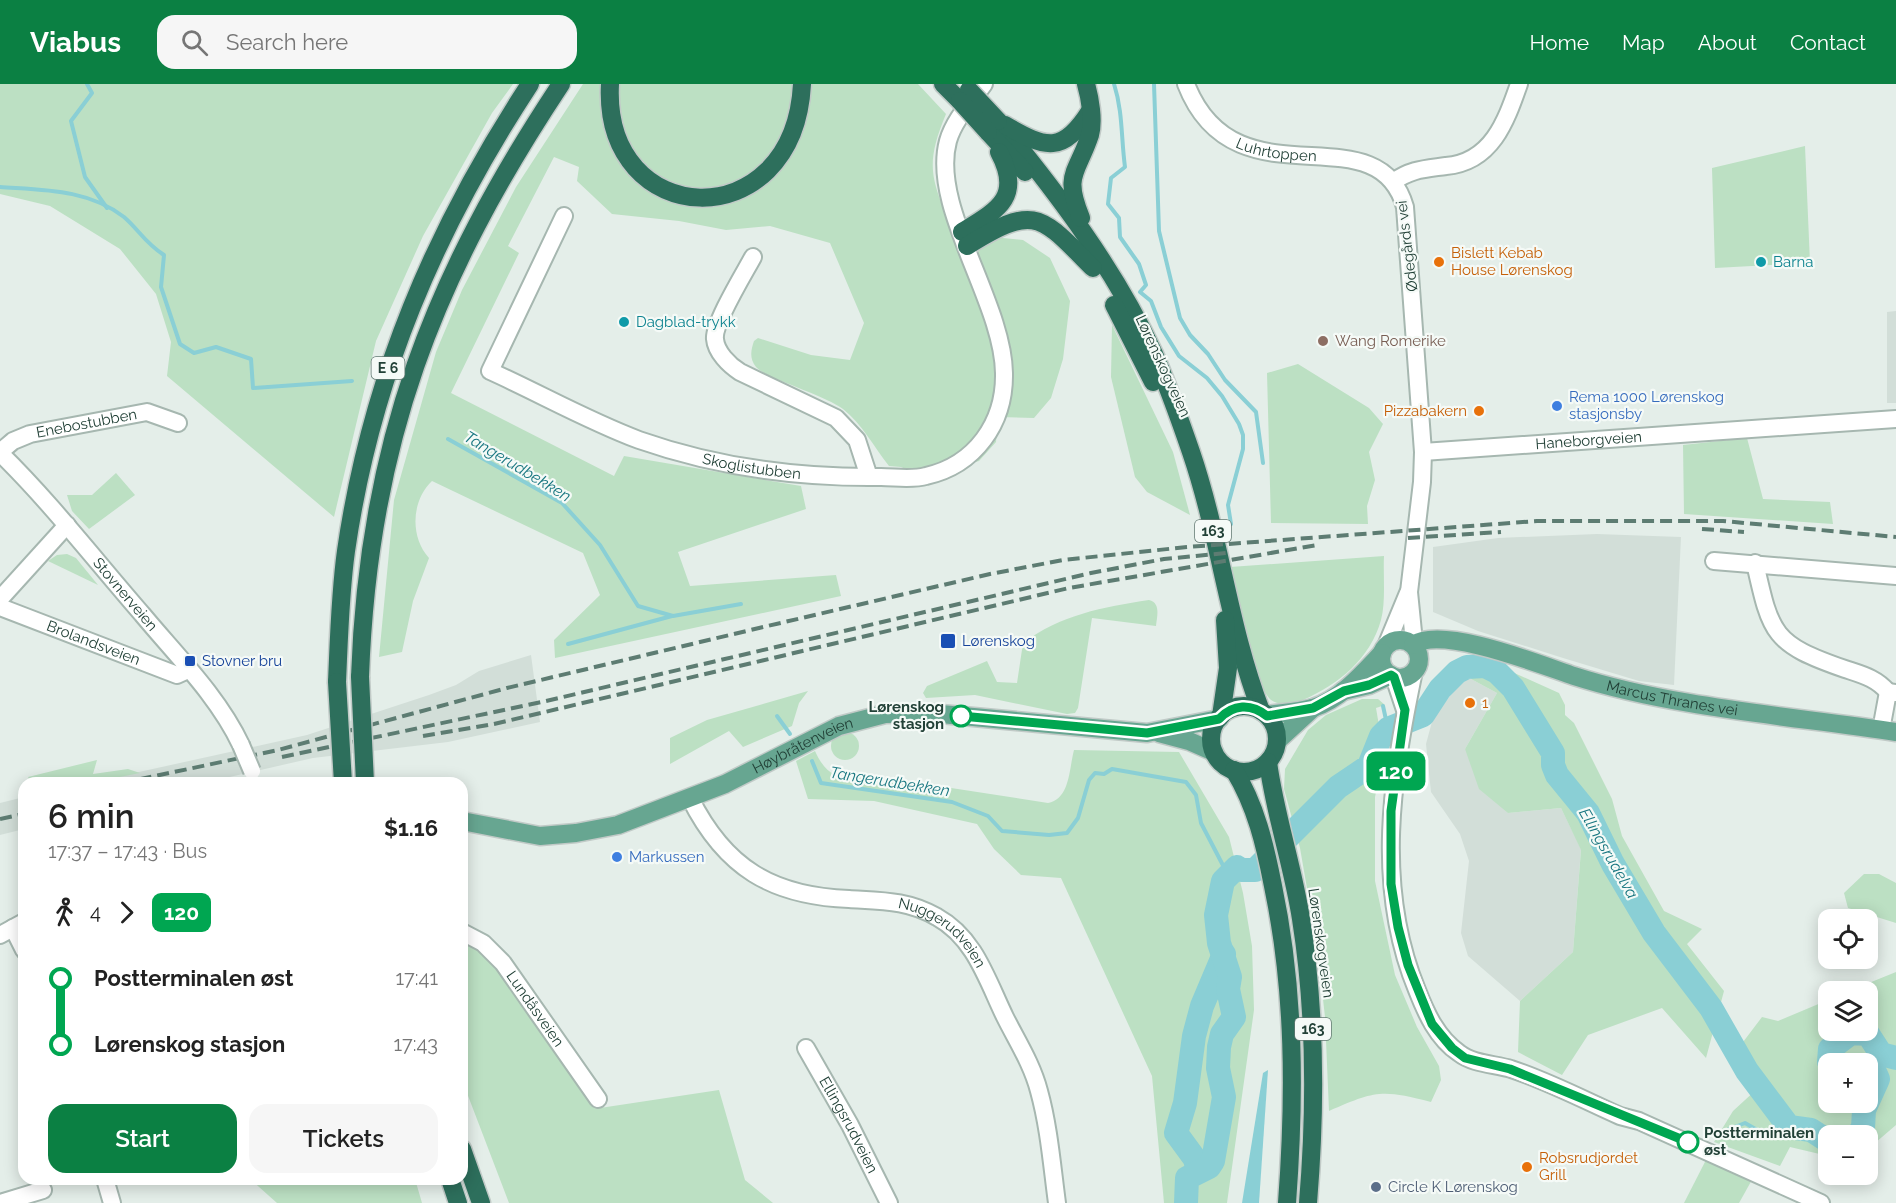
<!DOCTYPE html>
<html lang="en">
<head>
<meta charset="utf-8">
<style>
	:root { --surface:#fff; --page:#f6f6f6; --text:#222; --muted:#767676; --accent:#0b8043 }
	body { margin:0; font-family:Raleway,sans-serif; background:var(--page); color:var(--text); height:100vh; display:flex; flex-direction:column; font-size:22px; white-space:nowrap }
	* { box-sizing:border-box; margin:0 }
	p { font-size:20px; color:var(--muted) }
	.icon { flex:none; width:33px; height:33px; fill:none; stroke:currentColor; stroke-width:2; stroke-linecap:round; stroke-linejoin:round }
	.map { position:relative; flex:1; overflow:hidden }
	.sheet { position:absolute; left:18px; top:693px; width:450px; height:408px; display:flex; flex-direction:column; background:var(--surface); border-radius:18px; box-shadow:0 3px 15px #0003 }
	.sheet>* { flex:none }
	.badge { padding:0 12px; border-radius:9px; font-size:21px; line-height:39px }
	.fabs { position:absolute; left:1818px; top:825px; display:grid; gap:12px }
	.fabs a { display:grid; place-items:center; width:60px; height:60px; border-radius:12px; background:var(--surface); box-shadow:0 3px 15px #0003; font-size:30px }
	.map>.badge { position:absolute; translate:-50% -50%; box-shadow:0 0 0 3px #fff }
	.legs { display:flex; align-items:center; gap:9px; height:66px; padding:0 30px; font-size:20px }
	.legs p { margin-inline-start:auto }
	.summary { display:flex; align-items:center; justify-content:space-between; height:102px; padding:0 30px }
	h1 { font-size:33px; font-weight:600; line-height:45px }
	.cta { display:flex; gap:12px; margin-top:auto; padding:12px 30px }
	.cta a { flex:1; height:69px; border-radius:18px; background:var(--accent); color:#fff; font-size:24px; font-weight:600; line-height:69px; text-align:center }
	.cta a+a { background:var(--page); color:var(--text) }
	ul { padding:0 30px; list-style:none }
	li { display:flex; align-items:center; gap:21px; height:66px; font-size:22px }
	li i { display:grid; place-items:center; width:9px; height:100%; margin:0 8px; background:currentColor }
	li i::after { content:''; width:15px; height:15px; margin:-8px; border:4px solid; border-radius:50%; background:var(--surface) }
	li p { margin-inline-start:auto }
	li:first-child i { background:linear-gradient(#0000 50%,currentColor 0) }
	li:last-child i { background:linear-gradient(currentColor 50%,#0000 0) }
	header { display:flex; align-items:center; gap:36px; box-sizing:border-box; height:84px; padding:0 30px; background:var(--accent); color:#fff }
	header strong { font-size:28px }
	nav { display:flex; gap:33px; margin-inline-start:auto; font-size:21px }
	.search { width:420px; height:54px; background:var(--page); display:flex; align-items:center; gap:15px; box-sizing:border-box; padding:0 21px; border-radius:18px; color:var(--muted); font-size:22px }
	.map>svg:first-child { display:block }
</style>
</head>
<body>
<header>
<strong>Viabus</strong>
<div class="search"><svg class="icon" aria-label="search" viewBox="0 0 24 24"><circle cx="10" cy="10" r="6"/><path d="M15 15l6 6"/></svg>Search here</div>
<nav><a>Home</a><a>Map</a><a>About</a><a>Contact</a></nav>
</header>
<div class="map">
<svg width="1896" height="1119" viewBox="0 0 1896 1119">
	<rect width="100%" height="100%" fill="#e4eee9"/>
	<g fill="#d2ded8">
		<path d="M1896,227V319H1887V228Z"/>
		<path d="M1597,450L1681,453L1674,601L1639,597L1563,574L1478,547L1433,528V463L1498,454Z"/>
		<path d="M531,571L540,638L448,658L313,674L203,699H89L307,651L429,611L456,601L479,587Z"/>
		<path d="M1463,595H1471L1497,609L1465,665L1508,729L1561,724L1581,765L1573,868L1520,917L1468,872L1461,849L1469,777L1460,750L1431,708L1426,660L1433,634Z"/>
		<path d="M24,713V745L0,751V719Z"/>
	</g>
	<g fill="#bce0c3" fill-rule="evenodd">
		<path d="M0,0H513L492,29L423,152L376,257L334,433L167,292L171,258L156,210L120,165L50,122L0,110Z"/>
		<path d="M583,0H918L946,30C923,85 933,96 953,149L1023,156L1050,174L1064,204L1070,217L1063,275L1051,314L1034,334L998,333L996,358L979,377L924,393L901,383L889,382C874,363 862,340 843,325C825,311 765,294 756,283C749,274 751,266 754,257L758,254L811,271L850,276L864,239L830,159L770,142L726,146L679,137L612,130L577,97L579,83L554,73L508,162L519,169L451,309L614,392L624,372L801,402L806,425L678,468L690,502L836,491L841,512L555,574L554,556L600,511L583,469L432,397C411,417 410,453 429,474L413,517L402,568L379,573L394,416L436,268L462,206L516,103Z"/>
		<path d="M1805,62L1810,179L1715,184L1712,84Z"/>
		<path d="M1112,241L1173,368L1190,431L1147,408L1135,393L1111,293Z"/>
		<path d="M1298,280L1369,324L1383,340L1369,368L1375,396L1367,422L1368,440L1271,439L1267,289Z"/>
		<path d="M1747,354L1763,415L1830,418L1833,440L1684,430L1683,361Z"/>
		<path d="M116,389L135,411L89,445L72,427L67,411H92Z"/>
		<path d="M67,470L76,474L98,501L48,477L57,471Z"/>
		<path d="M1384,472C1383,492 1386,517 1381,536C1370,575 1339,600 1303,616C1293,620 1277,623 1269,614C1244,583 1239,522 1230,483Z"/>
		<path d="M1149,516C1161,519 1157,532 1156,542L1092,534L1078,624L1075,629L1067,630L975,611L926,614L923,609L927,602L987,577L997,598L1017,599L1023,559C1060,531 1103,523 1149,516Z"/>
		<path d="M1481,574L1559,609L1565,621V631L1574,639L1612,715L1622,752L1664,827L1702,845L1687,860L1724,907L1706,974L1662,924L1588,951L1562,991L1518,968L1520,917L1573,868L1581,766L1561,724L1508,729L1479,705L1465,665L1497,609L1471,595Z"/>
		<path d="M808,607L799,619L792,642L743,663L729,647L670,680V654L707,636Z"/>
		<path d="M1362,615H1378L1385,621L1376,624L1384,671L1375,713V797L1395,891L1417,943L1439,982L1441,996L1431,1018C1381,1005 1375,1007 1329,1027L1325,933L1317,862L1300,764L1284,705L1285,685L1308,646L1326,631Z"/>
		<circle cx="845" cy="662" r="14"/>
		<path d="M1074,666L1179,668L1229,753L1243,809L1252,862L1254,926L1227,1119H1164L1152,992L1061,794L1021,791L994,765L977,740L874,717L808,715L796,677L815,667C828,696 844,696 873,692L1048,719C1070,715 1069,685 1074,666Z"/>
		<path d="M97,676L93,690L128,685L140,689L89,699H31L28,693Z"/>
		<path d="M1864,790H1879L1896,799V839L1848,824L1844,809Z"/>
		<path d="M462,853L477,859L600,1024L719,1006L745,1096L773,1119H509L462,996Z"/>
		<path d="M1896,888V1041L1868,1065V1052H1828V1072L1790,1063L1780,1082L1714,1058L1733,1027L1757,1005L1766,1015L1752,984L1737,966L1762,933L1778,937L1828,916V946H1868V908L1849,907ZM1828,980H1868V1018H1828Z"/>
		<path d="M1707,1074L1753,1094L1739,1119H1684Z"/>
		<path d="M250,1095H415L422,1119H277Z"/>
	</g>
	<path fill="#8acfd5" d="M1268,986L1259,1119H1242L1263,989Z"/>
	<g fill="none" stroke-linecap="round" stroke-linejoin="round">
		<g stroke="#8acfd5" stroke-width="4">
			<path d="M87,0L92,9L71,37L85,93L107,124"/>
			<path d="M1114,0C1123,28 1121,54 1125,83L1111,94L1108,120L1119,134L1120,153L1139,180L1146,201L1140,208L1151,217L1161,243L1179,272L1207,294L1222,312L1239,340L1243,351V365L1228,421L1231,440"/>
			<path d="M1154,0L1159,147L1180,234L1190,251L1208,270L1225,296L1256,328L1263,379"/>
			<path d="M0,103C43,106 88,105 124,133C139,146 145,159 164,171L161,203L180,260L194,269L216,263L251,275L253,304L352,297"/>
			<path d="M448,355L562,419L600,461L638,522L673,532L741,520"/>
			<path d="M568,560L672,532"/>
			<path d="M1383,622L1388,645"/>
			<path d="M777,632L790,650"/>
			<path d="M812,677L821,699L952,718L988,732L1002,747L1049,751L1067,749L1078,734L1089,696L1095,689L1104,690L1112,685L1186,698L1196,711L1201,739L1228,791"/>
			<path d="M1727,1046L1745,1039L1766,1051L1789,1043"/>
		</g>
		<g stroke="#8acfd5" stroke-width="24">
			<path d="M1834,980L1829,978L1830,965L1851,949L1868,950L1881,970L1896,974"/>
			<path d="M1857,1052L1863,1044L1864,1026L1878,995L1873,984L1868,983"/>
			<path d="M1198,1088L1195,1075L1176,1049L1185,1019L1194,952L1202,922L1224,870"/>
			<path d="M1186,1119L1187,1094L1209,1083L1213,1077L1224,1013L1218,984L1219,963L1222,950L1234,933L1228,905L1230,893L1219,859L1216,831L1223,797L1237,783L1241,786H1255L1338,703L1369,682L1381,652L1388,645L1423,631L1440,605L1457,588L1467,583L1485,582L1497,588L1513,604L1553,669V681L1557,691L1588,729L1613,780L1654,849L1711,924L1747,987L1789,1043L1811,1046L1828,1057"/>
		</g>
		<g stroke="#a6b7b0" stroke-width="20">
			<g id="minor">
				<path id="s1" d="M1186,0C1235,126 1377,24 1405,123L1423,368L1422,398L1409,508L1413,548L1411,559"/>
				<path d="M1393,98C1411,85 1425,85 1446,82C1492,78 1506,37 1519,0"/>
				<path id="s2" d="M564,132L490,287C539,309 588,337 639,356C716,383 800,394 881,393C895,393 912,396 926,392C975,381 1005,339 1004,289C1003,218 930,123 948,57C954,36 971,18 984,0"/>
				<path d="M753,173C745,188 713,240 715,255C716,268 729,281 740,288L836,334L857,356L869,393"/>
				<path id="s3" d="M0,368L13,357L30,350L147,328L178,339"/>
				<path id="s4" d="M1423,368L1896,335"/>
				<path id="s5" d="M0,369C51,419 95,476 142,530C176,571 218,612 241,661"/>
				<path d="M1714,477L1896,492"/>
				<path d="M1755,479C1771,551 1773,560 1845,585C1863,591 1876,594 1888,608"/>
				<path d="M0,515L67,441"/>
				<path id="s6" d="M0,523L177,591L188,586"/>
				<path d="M1386,562L1408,509"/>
				<path d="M1414,587C1392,693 1374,802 1417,906C1426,929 1437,954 1459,969C1473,980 1494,980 1511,985C1548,997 1584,1016 1620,1032L1639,1037L1821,1119"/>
				<path d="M1394,593L1405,626"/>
				<path d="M1881,646L1888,608L1896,609"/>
				<path id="s7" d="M690,714C725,784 772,812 849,815C881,817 908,816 937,833C975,854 987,896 1005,933C1017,957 1032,980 1039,1007C1049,1043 1052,1082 1057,1119"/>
				<path d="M13,844L24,866"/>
				<path id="s8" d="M462,848L483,859L503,879L598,1015"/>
				<path d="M0,851L24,838"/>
				<path id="s9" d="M806,964L850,1041L889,1119"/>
				<path d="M105,1095L112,1119"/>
				<path d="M0,1119L43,1106"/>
			</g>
		</g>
		<g stroke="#c1cac7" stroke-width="21">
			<g id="major">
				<circle cx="1400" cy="575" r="19"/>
				<path id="s10" d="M1413,561C1442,541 1541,581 1574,592C1674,624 1792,632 1896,648"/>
				<path d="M1343,607L1369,601L1391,591"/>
				<path d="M1267,631C1282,629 1299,628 1313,624C1341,615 1363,589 1382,569"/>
				<path d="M1159,649L1189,657L1214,668"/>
				<path d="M1277,657L1313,624"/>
				<path id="s11" d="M462,737L540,752L576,749L618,741L725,700L839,642L885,630L930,629L1147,649L1219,635"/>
			</g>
		</g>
		<g stroke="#c1cac7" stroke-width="21">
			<g id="highway">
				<path d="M610,0C602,147 794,156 802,0"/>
				<path d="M943,0L960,17"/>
				<path d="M998,37C1057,109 1115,185 1154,270C1168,302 1180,336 1191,368C1220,453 1229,544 1261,627"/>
				<path d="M1005,41C1046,65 1063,70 1090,27"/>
				<path d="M988,48L1025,88"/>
				<path d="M1081,134C1063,90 1077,90 1090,51C1094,37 1090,14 1086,0"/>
				<path d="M962,148C998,126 1023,113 999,68"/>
				<path d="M967,162C1036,119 1040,131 1093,184"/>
				<path d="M1114,221L1153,298"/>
				<path d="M360,593C368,360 433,193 561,0"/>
				<path d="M337,598C339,554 340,510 346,467C371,294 435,145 530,0"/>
				<circle cx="1244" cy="655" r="33"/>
				<path d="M1221,632L1228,584L1225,536"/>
				<path d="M1268,678C1275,731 1293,782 1301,835C1316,930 1316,1023 1308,1119"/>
				<path d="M1234,686C1256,722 1265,761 1273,802C1295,907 1295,1012 1287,1119"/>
				<path d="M462,1065L481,1119"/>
				<path d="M450,1095L458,1119"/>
			</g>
		</g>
		<use href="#minor" stroke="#fff" stroke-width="16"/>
		<use href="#major" stroke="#67a691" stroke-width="18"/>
		<use href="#highway" stroke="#2d6f5c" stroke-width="18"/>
		<g stroke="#5d7c72" stroke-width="4" stroke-dasharray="12 6" stroke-linecap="butt">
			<path d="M1702,445L1744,448"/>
			<path d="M1408,454L1501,448"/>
			<path d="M423,652L494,640L1069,504L1317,461"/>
			<path d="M282,673L546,617L1091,489L1164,475L1226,469"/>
			<path d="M122,699L278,666L507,604L759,544L990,490L1063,476L1187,463L1537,437H1723L1896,453"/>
			<path d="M0,735L24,730"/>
		</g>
		<g stroke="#a6b7b0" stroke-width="20" stroke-linecap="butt">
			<path id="minor-bridge" d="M241,661L252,687"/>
		</g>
		<g stroke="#c1cac7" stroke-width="21" stroke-linecap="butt">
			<g id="highway-bridge">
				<path d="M969,6L998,37"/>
				<path d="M960,17L988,48"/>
				<path d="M360,593L365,699"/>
				<path d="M337,598L343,699"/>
			</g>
		</g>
		<use href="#minor-bridge" stroke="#fff" stroke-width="16"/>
		<use href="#highway-bridge" stroke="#2d6f5c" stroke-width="18"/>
	</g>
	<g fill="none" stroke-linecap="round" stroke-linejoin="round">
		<g stroke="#fff" stroke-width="14">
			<path id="line-1" d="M961,632L1147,649L1219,635C1233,620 1251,619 1267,632L1313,624L1344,607L1369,601L1391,591L1394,593L1405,626L1391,727V800L1398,843L1408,881L1432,940L1452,964L1465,974L1510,985L1688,1058"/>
		</g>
		<use href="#line-1" stroke="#00a651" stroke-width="9"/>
	</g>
	<g fill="#e8710a" stroke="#f5faf7" stroke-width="2">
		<circle cx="1439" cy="178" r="6"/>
		<circle cx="1479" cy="327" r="6"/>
		<circle cx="1470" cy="619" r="6"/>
		<circle cx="1527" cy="1083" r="6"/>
	</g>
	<g fill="#0f9aa8" stroke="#f5faf7" stroke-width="2">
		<circle cx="1761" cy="178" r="6"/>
		<circle cx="624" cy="238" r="6"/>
	</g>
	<circle fill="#8d6e63" stroke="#f5faf7" stroke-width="2" cx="1323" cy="257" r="6"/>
	<g fill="#3f7fe0" stroke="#f5faf7" stroke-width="2">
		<circle cx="1557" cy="322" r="6"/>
		<circle cx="617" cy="773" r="6"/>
	</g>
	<g fill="#1a4fb4" stroke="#f5faf7" stroke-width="2">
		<rect x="940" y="549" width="16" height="16" rx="3"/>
		<rect x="184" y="571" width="12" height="12" rx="3"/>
	</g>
	<g fill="#fff" stroke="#00a651" stroke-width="3">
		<circle cx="961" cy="632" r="10"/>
		<circle cx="1688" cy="1058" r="10"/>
	</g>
	<circle fill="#5c6f8a" stroke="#f5faf7" stroke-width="2" cx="1376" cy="1103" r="6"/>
	<g text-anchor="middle" stroke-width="4.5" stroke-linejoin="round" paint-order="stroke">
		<g fill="#f5faf7" stroke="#617871" stroke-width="1.5">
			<rect x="371.5" y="273" width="33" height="22" rx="4.5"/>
			<rect x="1195" y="436" width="36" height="22" rx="4.5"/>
			<rect x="1295" y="934" width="36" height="22" rx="4.5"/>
		</g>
		<g font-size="14" font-weight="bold" fill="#224137">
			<text x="388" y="289">E 6</text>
			<text x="1213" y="452">163</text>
			<text x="1313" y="950">163</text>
		</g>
		<g font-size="15" fill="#224137" stroke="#f5faf7">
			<text dy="5" stroke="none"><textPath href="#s1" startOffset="120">Luhrtoppen</textPath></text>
			<text transform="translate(1407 162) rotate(-97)" y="5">Ødegårds vei</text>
			<text transform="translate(1163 282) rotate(65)" y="5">Lørenskogveien</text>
			<text dy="5" stroke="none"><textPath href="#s3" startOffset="93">Enebostubben</textPath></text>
			<text dy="5" stroke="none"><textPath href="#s4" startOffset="166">Haneborgveien</textPath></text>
			<text dy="5" stroke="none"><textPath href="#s2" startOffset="452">Skoglistubben</textPath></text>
			<text dy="5" stroke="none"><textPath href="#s5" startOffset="189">Stovnerveien</textPath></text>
			<text dy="5" stroke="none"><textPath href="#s6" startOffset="100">Brolandsveien</textPath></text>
			<text dy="5" stroke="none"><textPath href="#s10" startOffset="268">Marcus Thranes vei</textPath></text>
			<text dy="5" stroke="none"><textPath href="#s11" startOffset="360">Høybråtenveien</textPath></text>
			<text dy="5" stroke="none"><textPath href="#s7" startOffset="304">Nuggerudveien</textPath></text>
			<text transform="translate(1321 859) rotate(82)" y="5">Lørenskogveien</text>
			<text dy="5" stroke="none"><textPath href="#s8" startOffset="108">Lundåsveien</textPath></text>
			<text dy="5" stroke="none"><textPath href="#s9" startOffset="88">Ellingsrudveien</textPath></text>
		</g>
		<g font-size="15" fill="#c56008" stroke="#f5faf7" text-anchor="start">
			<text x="1451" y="174">Bislett Kebab<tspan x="1451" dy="17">House Lørenskog</tspan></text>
			<text x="1467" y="332" text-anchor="end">Pizzabakern</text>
			<text x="1482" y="624">1</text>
			<text x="1539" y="1079">Robsrudjordet<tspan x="1539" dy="17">Grill</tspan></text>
		</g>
		<g font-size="15" fill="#0d838f" stroke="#f5faf7" text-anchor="start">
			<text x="1773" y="183">Barna</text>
			<text x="636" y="243">Dagblad-trykk</text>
		</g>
		<g font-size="15" fill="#785e54" stroke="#f5faf7" text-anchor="start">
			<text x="1335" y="262">Wang Romerike</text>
		</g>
		<g font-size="15" fill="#366cbe" stroke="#f5faf7" text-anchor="start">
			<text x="1569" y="318">Rema 1000 Lørenskog<tspan x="1569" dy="17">stasjonsby</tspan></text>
			<text x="629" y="778">Markussen</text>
		</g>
		<g font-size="15" fill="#164399" stroke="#f5faf7" text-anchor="start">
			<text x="962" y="562">Lørenskog</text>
			<text x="202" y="582">Stovner bru</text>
		</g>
		<g font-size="15" font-weight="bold" fill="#224137" stroke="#f5faf7" text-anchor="end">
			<text x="944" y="628">Lørenskog<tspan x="944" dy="17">stasjon</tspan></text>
			<text x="1704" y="1054" text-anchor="start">Postterminalen<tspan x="1704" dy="17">øst</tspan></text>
		</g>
		<g font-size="15" fill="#4e5e75" stroke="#f5faf7" text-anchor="start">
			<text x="1388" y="1108">Circle K Lørenskog</text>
		</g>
		<g font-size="16" font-style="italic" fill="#197781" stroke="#f5faf7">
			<text transform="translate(518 382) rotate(31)" y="6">Tangerudbekken</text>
			<text transform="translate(890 697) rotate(9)" y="6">Tangerudbekken</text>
			<text transform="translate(1609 769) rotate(60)" y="6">Ellingsrudelva</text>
		</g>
	</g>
</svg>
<div class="fabs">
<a><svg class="icon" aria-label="locate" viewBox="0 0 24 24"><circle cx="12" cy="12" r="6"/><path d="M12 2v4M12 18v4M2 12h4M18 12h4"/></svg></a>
<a><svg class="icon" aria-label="layers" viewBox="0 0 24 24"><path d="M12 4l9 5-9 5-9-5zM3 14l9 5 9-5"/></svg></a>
<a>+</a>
<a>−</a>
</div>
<b class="badge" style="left:1396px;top:687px;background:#00a651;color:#fff">120</b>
<section class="sheet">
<div class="summary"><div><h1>6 min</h1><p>17:37 – 17:43 · Bus</p></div><b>$1.16</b></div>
<div class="legs"><svg class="icon" aria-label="walk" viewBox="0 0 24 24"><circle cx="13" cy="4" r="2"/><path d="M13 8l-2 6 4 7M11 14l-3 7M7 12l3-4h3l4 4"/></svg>4<svg class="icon" aria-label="forward" viewBox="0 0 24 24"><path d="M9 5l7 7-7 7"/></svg><b class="badge" style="background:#00a651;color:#fff">120</b></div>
<ul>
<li><i style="color:#00a651"></i><b>Postterminalen øst</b><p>17:41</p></li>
<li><i style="color:#00a651"></i><b>Lørenskog stasjon</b><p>17:43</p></li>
</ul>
<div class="cta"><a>Start</a><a>Tickets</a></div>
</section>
</div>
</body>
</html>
